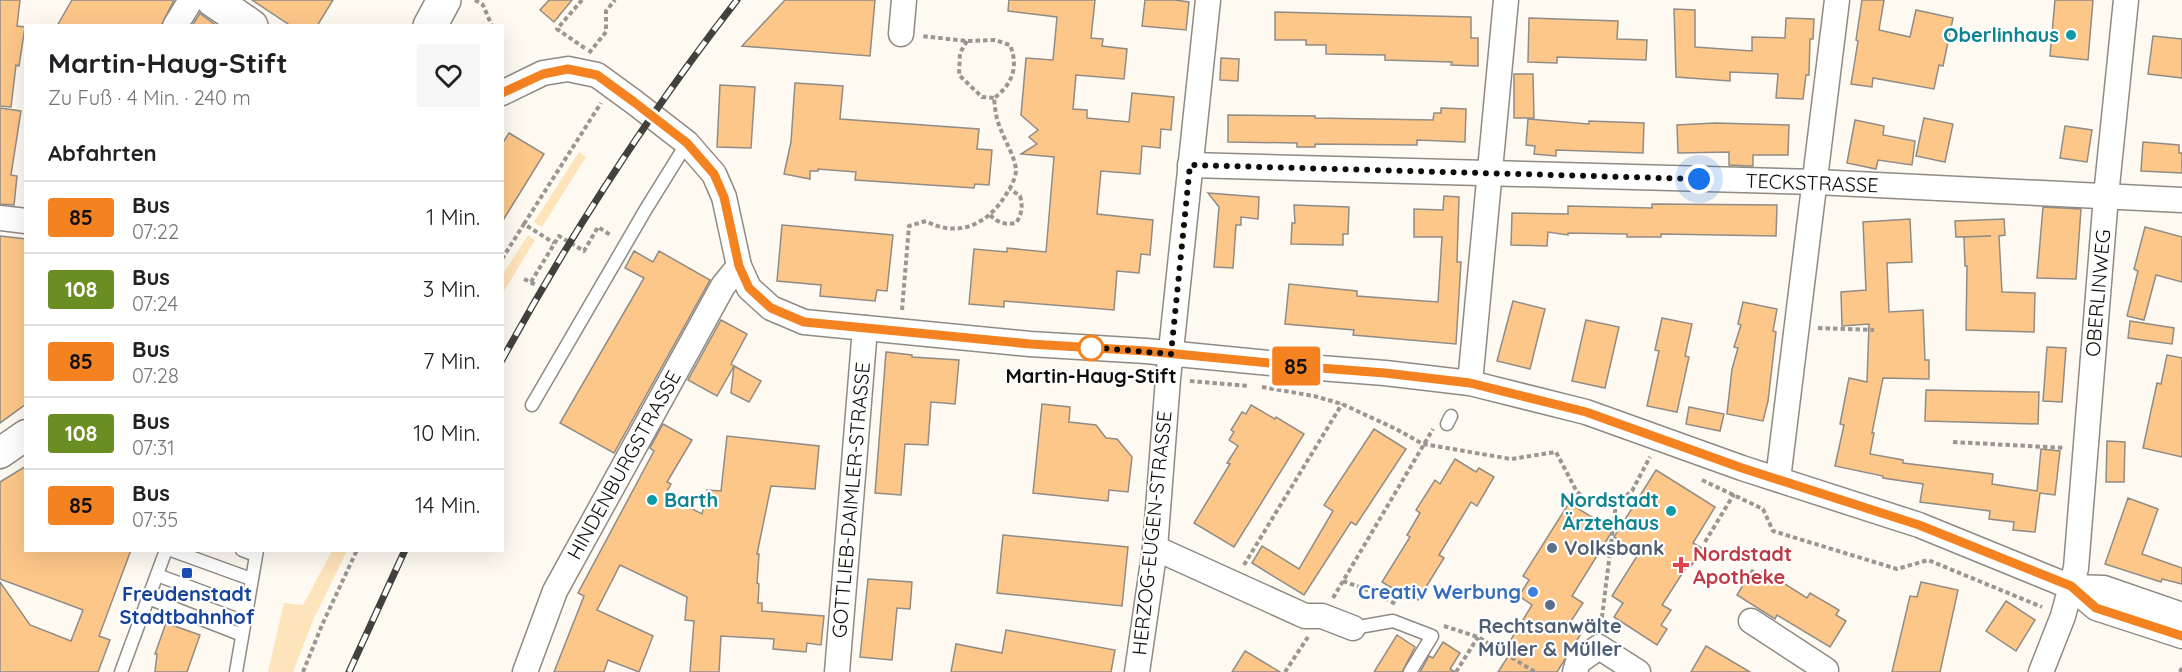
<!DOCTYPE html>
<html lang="de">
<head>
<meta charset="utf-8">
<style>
	:root { --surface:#fff; --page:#f6f6f6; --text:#202124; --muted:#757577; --line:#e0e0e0 }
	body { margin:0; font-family:Quicksand,sans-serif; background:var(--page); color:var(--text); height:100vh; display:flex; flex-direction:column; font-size:22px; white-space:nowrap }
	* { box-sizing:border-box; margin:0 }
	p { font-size:20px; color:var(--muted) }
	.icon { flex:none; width:33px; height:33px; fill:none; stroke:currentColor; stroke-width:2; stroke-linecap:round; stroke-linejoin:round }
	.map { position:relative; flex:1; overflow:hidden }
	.panel { position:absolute; left:24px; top:24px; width:480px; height:528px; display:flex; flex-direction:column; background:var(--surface); border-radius:0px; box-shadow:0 6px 24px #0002 }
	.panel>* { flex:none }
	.badge { padding:0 12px; border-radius:4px; font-size:21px; line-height:39px }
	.you { position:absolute; width:30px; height:30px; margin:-15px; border:4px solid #fff; border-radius:50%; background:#1a73e8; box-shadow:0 0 0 9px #1a73e833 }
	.map>.badge { position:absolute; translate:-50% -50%; box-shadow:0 0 0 3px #fff }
	h2 { padding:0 24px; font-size:22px; line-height:54px }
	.round { display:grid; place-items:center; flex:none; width:63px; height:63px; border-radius:0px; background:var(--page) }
	.headline { display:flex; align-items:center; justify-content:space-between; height:102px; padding:0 24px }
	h1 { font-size:28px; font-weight:700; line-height:45px }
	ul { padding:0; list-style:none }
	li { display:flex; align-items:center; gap:18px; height:72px; padding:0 24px; border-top:2px solid var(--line) }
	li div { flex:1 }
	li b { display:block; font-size:22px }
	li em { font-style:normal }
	li .badge { min-width:66px; font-weight:700; text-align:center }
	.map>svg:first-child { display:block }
</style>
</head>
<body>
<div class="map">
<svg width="2182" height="672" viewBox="0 0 2182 672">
	<rect width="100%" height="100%" fill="#fef9f1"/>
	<g fill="#fee4bb">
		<path d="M579,152L586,157L542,227L534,222Z"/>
		<path d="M528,235L535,240L503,293V274Z"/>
		<path d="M332,551H347L314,618L293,672H268L284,603L303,605Z"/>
	</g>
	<g fill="#fdc789" stroke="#918c85" stroke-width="1.5">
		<path d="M0,0H20L17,26L25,27L19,66L16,65L11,107L0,106Z"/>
		<path d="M72,0H174L161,26H57Z"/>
		<path d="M252,0H333L317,26H291Z"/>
		<path d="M549,0H572L554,22L540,10Z"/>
		<path d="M785,0H875L870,56L742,46Z"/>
		<path d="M1009,0H1095L1091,38L1103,39L1102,46L1127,49L1124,79L1076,75L1073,109L1087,110V118L1129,122L1132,93L1174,97L1171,130L1161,129L1160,148L1142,146L1140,174L1101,171L1097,214L1153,220L1150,255L1141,254L1139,273L1117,271L1114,310L1004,301V307L969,304L974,249L1007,252V248L1046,252L1054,157L1021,154L1037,144L1029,137L1038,130L1021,115L1026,58L1053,60L1057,17L1008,11Z"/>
		<path d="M1145,0H1175L1189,2L1186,30L1142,26Z"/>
		<path d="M1862,0H1884L1879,30L1910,37L1916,10L1953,18L1943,66L1939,65L1934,89L1873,78L1872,87L1851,84L1858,41L1856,40Z"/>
		<path d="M2055,0H2093L2088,60L2050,56Z"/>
		<path d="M1674,9L1695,10V47L1752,51V37L1785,38L1786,18L1814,19L1813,39H1810L1809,75H1806L1803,99L1776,98L1778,74L1730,72V81L1676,77Z"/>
		<path d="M1275,12L1471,17V38H1478V66L1451,65L1452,62L1385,60V55L1326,54V45H1306V40H1275Z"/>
		<path d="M200,13L202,15L217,26H192Z"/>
		<path d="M1529,18L1618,21L1617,39L1647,40L1646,60L1557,57V63L1528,62Z"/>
		<path d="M2153,36L2182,39V78L2148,74Z"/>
		<path d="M1221,58L1239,59L1238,81L1220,80Z"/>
		<path d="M1514,74H1533L1534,118H1514Z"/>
		<path d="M795,83L843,86L840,119L979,129L977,149L992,150L989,185L975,184L974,188L855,180L856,172L818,169V171H810V179L784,174L791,142Z"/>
		<path d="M720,85L755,87L751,148L717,147Z"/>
		<path d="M0,108L21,111L11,175L17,176L14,205L0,204Z"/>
		<path d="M1441,108L1466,109L1465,142L1417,140V145L1315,144V147H1297V143L1228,142V115L1315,116V118L1433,120L1434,113H1441Z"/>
		<path d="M1924,118L1953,124L1945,162L1916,156Z"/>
		<path d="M1528,119L1589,124V121L1644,123L1643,153L1556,150V156L1534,154L1535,146L1526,145Z"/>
		<path d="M1855,120L1884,126L1883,135L1915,141L1912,165L1878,160L1876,169L1847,163Z"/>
		<path d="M1715,123L1789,125L1788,155H1753V166H1748L1729,165V152L1678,153L1677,125Z"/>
		<path d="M2065,126L2092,130L2087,162L2060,158Z"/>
		<path d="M509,133L544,154L502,222V144Z"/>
		<path d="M2143,142L2179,145V153H2182V173L2141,171Z"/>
		<path d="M1208,193L1259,197L1258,219L1241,217V225H1236L1233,268L1214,267L1219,207Z"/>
		<path d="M1444,196L1459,197L1457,262H1461L1456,344L1353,335L1354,330L1285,324L1289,284L1357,291V296L1438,302L1442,237H1414V209L1443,210Z"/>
		<path d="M1652,204L1777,205L1776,236L1661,234V237H1627V234L1568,233V235L1548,232L1547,246L1511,245L1512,213L1568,214V206L1652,208Z"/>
		<path d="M1294,205L1349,207L1348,234H1343V245L1291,244L1292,223H1295Z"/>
		<path d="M2043,207L2081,209L2076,279L2037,278Z"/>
		<path d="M1910,219L1912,262L1887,263L1889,312L1923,310L1925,360H1929V379L1883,378L1872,433H1874L1870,454L1903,460V463L1993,474L1992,484L2037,491L2041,449L2060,451L2055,495L2040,493L2035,532L2013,530L2014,522L1989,519L1990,511L1920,502L1923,484L1883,478V476L1835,466L1844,425L1840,424L1849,378L1867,382L1869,324L1842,326L1841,292L1866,290L1863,222Z"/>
		<path d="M2004,219L2005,235L1999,236L2002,292L2035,293L2034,332L1966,330L1967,266H1965L1964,237L1991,236L1956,237L1955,221Z"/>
		<path d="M782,225L893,235L887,291L877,290L875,301L820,296L821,285L777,281Z"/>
		<path d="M2145,227L2182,237V282L2156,275L2144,320L2127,316L2138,271L2134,269Z"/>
		<path d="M0,236L26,239V404L0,423Z"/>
		<path d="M634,251L653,262L659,251L710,280L614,453L560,423L644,278L625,268Z"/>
		<path d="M1513,301L1545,309L1530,369L1497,361Z"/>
		<path d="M1743,302L1777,309L1773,331L1776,332L1768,401L1763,421L1727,414L1732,369L1738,348L1734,347L1741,325L1738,324Z"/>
		<path d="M1662,318L1692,324L1685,356L1689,357L1677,412L1647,406L1659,351L1655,350Z"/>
		<path d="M721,320L747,334L731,364L734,366L717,396L688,380Z"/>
		<path d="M1586,320L1619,327L1605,388L1572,381Z"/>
		<path d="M2130,321L2174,328L2172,344L2128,338Z"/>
		<path d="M2047,347L2066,348L2062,402L2043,401Z"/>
		<path d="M886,352L912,355V357L959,360L955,404L931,402L928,445L905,444L901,495L875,493Z"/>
		<path d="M2167,355L2182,358V457L2143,448L2157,383L2161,384Z"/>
		<path d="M734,366L761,381L749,402L731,393Z"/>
		<path d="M1926,390L2039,392L2038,424L1925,421Z"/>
		<path d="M1042,404L1070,407L1069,422L1096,425L1106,438L1117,439L1132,457L1128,492L1109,490L1108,501L1033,493Z"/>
		<path d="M1251,405L1275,419L1276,417L1304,434L1234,547L1194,523L1230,464L1227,463L1238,446L1229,440L1234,432L1231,430L1242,412L1246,414Z"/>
		<path d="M1689,407L1724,414L1720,431L1686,424Z"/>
		<path d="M663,424L692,440L667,482L671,484L665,495L702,514L707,490L721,491L727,436L819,446L815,489L771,486L757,554H759L757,583L759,584L758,603H762V611L824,616L821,645L807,643L806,652L773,649L774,639L721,636L719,672H690L694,621L685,620L687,597L620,565L597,610L653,636L639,672L608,660L604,672H554L584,596L578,593L654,451L650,448Z"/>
		<path d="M1374,429L1406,449L1356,525L1351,522L1304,595L1252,563L1262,546L1299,569L1333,511L1324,505Z"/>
		<path d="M2107,441L2125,442L2124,482H2106Z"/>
		<path d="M1455,459L1476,472L1479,468L1494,477L1477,506L1471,502L1462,517L1439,555L1444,558L1418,600L1402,590L1400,593L1382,582L1410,537L1407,535L1420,513L1416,510L1435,480L1440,484Z"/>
		<path d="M26,466V550H131L99,636L110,640L98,672H0V582L30,625L71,641L83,610L0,579V482Z"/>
		<path d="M1656,470L1715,507L1693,543L1702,548L1692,565L1689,563L1662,605L1671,610L1661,625L1667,629L1657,645L1614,617L1623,603L1612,596L1639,553L1614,537Z"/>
		<path d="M2128,498L2158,509L2142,554L2182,568V584L2162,579L2161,582L2105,564Z"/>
		<path d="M1569,503L1613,530L1572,596L1583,603L1569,624L1582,632L1557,672H1498L1513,649L1507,646L1532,605L1519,596L1529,580L1523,576Z"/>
		<path d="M1003,535L1128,547L1122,606L997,593Z"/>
		<path d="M1752,570L1760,575L1763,570L1807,598L1810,593L1839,610L1836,615L1846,621L1830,647L1777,615L1775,619L1737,595Z"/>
		<path d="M868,579L912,582L910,609L897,608L892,660L860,657Z"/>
		<path d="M1921,582L1958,590L1940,672H1892L1910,596L1917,597Z"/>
		<path d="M2006,601L2035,620L2016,651L1986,631Z"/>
		<path d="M166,623L200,635L187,672H155L157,654H155Z"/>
		<path d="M1006,630L1115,650L1111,672H951L956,644L1002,653Z"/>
		<path d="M1397,635L1415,647L1402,672H1374Z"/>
		<path d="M1443,642L1460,653L1450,669L1455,672H1420L1429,656L1433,658Z"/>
		<path d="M1706,646L1750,672H1691Z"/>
		<path d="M1245,651L1280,672H1232Z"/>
	</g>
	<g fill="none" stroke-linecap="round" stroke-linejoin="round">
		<g stroke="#8f8a83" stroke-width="15">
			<g id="service">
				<path d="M532,405L646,209L687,143"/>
				<path d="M1447,424L1451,416"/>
				<path d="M171,550L251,579"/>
				<path d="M242,550L255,555"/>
				<path d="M157,575L246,608"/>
				<path d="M148,598L242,635"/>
				<path d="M1353,628L1393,621L1432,636L1410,672"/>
				<path d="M121,672L166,550"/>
				<path d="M236,672L257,550"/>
			</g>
		</g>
		<g stroke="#8f8a83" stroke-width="27">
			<g id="minor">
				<path d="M175,26L191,0"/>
				<path d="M901,34L904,0"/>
				<path d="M502,93L543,73L568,69L597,75L634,102L687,143L714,174L724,197L739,266L749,288L771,308L804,322L1030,344L1146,351L1320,368L1385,373L1470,383L1586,412L1742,468L1919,525L2071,587L2104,588L2182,615"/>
				<path d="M1190,165L1816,182L2182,200"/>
				<path d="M0,218L26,221"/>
				<path d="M1470,383L1506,0"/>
				<path d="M1778,479L1837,0"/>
				<path d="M1155,548L1305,616H1322L1353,628"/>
				<path d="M2071,587L2096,608L2182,636"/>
				<path d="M1751,621L1826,670L1825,672"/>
				<path d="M525,672L555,591L723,286L739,266"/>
				<path d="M837,672L865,328"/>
				<path d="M1137,672L1155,548L1168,379L1208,0"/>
				<path d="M1575,672L1578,662L1599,647L1638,672"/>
				<path d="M2041,672L2063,616L2076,568L2106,196L2126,0"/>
			</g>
		</g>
		<g stroke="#8f8a83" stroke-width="33">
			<path id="tertiary" d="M0,453L26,435"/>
		</g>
		<g stroke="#8f8a83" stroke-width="36">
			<g id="secondary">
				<path d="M213,0L251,26"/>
				<path d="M430,26L444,0"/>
			</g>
		</g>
		<g stroke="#9a9691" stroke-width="4" stroke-dasharray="4.5 3" stroke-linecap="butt">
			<path d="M475,0L483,5L492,26"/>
			<path d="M582,0L557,29L586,49"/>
			<path d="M967,41L960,53L959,75L982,97L994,98"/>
			<path d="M589,53L606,32V11L615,0"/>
			<path d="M990,215C998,223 1005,225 1016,223C1022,214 1023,206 1020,196L1010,189"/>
			<path d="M524,224L601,103"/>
			<path d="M502,259L524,224L554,243"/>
			<path d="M524,279L536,285"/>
			<path d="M531,282L559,236L584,251L598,227L612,236"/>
			<path d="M902,310L909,226L926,221C957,238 987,225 1005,196C1010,189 1016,178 1016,170C1015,157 1005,141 1001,130C996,119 995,109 994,98C1012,85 1019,67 1010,45L995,40L967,41L921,36"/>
			<path d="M1818,328L1874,330"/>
			<path d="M1190,381L1249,386"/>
			<path d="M1262,387L1314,396L1342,404L1396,429L1423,444L1511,459L1556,452L1577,492L1591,503L1616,504"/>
			<path d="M1953,442L2065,448"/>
			<path d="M1702,480L1763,509L1773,531L1897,569L1928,560L2042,607"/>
			<path d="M1705,542L1734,494"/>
			<path d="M1244,565L1342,404"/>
			<path d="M1343,581L1378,594L1397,605"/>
			<path d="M1333,598L1433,429"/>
			<path d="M1601,625L1616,504L1632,491L1650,457"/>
			<path d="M1444,626L1478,637L1535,672"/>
			<path d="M303,672L322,625L357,550"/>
			<path d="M1285,672L1308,637"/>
			<path d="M1456,672L1478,637"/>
			<path d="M2180,672L2182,668"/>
		</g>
		<use href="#service" stroke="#fff" stroke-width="12"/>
		<use href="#minor" stroke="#fff" stroke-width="24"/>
		<use href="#tertiary" stroke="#fff" stroke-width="30"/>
		<use href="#secondary" stroke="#fff" stroke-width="33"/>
		<g stroke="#43413d" stroke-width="7">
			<g id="rail">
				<path d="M502,360C571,234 649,113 737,0"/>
				<path d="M349,672L405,550"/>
			</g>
		</g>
		<use href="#rail" stroke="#fff" stroke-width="4.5" stroke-dasharray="14" stroke-linecap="butt"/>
	</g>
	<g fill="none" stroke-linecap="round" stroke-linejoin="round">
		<g stroke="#fff" stroke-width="14">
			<path id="line" d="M502,93L543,74L568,69L597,75L634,102L687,143L714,174L724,197L739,266L749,288L771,308L804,322L1030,344L1146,351L1320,368L1385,373L1470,383L1586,412L1742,468L1919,525L2071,586L2096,608L2182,636"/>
		</g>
		<use href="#line" stroke="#f58220" stroke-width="9"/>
		<path stroke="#0e0d0a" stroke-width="6" stroke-dasharray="0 10.8" d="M1091,348L1088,347L1171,354L1190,165L1699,179"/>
	</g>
	<g fill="#0f9aa8" stroke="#fff" stroke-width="2">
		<circle cx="2071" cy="35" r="6"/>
		<circle cx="652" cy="500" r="6"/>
		<circle cx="1671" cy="511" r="6"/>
	</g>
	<circle fill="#fff" stroke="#f58220" stroke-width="3" cx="1091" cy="348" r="12"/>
	<g fill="#5c6f8a" stroke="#fff" stroke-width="2">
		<circle cx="1552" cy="548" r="6"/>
		<circle cx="1550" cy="605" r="6"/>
	</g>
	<path fill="#e0444e" stroke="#fff" stroke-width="2" d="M1678 556h6v6h6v6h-6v6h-6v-6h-6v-6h6z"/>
	<rect fill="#1a4fb4" stroke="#fff" stroke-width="2" x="181" y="567" width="12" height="12" rx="3"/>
	<circle fill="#3f7fe0" stroke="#fff" stroke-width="2" cx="1533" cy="592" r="6"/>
	<g text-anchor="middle" stroke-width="4.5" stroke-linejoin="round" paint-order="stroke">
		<g font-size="20" font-weight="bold" fill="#0d838f" stroke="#fff" text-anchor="end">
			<text x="2059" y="42">Oberlinhaus</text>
			<text x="664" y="507" text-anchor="start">Barth</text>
			<text x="1659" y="507">Nordstadt<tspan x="1659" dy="23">Ärztehaus</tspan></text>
		</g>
		<g font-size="20" fill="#0e0d0a" stroke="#fff">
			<text transform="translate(1812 183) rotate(2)" y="7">TECKSTRASSE</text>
			<text transform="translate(2098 293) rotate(-85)" y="7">OBERLINWEG</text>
			<text transform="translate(624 465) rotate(-61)" y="7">HINDENBURGSTRASSE</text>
			<text transform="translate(851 500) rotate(-85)" y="7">GOTTLIEB-DAIMLER-STRASSE</text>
			<text transform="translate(1152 533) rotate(-84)" y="7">HERZOG-EUGEN-STRASSE</text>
		</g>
		<g font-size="20" font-weight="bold" fill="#0e0d0a" stroke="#fff">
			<text x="1091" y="383">Martin-Haug-Stift</text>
		</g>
		<g font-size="20" font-weight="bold" fill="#4e5e75" stroke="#fff" text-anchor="start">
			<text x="1564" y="555">Volksbank</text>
			<text x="1550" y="633" text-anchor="middle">Rechtsanwälte<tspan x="1550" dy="23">Müller &amp; Müller</tspan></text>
		</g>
		<g font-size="20" font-weight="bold" fill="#be3a42" stroke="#fff" text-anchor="start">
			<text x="1693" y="561">Nordstadt<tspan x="1693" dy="23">Apotheke</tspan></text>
		</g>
		<g font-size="20" font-weight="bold" fill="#366cbe" stroke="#fff" text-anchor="end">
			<text x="1521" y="599">Creativ Werbung</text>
		</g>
		<g font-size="20" font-weight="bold" fill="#164399" stroke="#fff">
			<text x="187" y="601">Freudenstadt<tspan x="187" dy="23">Stadtbahnhof</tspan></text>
		</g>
	</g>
</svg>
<div class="you" style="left:1699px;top:179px"></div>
<b class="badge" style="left:1296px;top:366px;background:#f58220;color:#111">85</b>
<section class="panel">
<div class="headline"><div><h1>Martin-Haug-Stift</h1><p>Zu Fuß · 4 Min. · 240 m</p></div><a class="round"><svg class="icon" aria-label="heart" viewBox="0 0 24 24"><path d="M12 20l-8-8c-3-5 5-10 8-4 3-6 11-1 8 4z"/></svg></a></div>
<h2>Abfahrten</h2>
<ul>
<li><span class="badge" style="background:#f58220;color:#111">85</span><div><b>Bus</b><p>07:22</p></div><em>1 Min.</em></li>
<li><span class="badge" style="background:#6b8e23;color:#fff">108</span><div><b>Bus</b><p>07:24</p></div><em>3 Min.</em></li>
<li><span class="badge" style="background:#f58220;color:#111">85</span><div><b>Bus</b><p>07:28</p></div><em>7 Min.</em></li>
<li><span class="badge" style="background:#6b8e23;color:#fff">108</span><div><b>Bus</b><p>07:31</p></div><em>10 Min.</em></li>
<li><span class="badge" style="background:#f58220;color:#111">85</span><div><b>Bus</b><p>07:35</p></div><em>14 Min.</em></li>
</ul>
</section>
</div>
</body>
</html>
